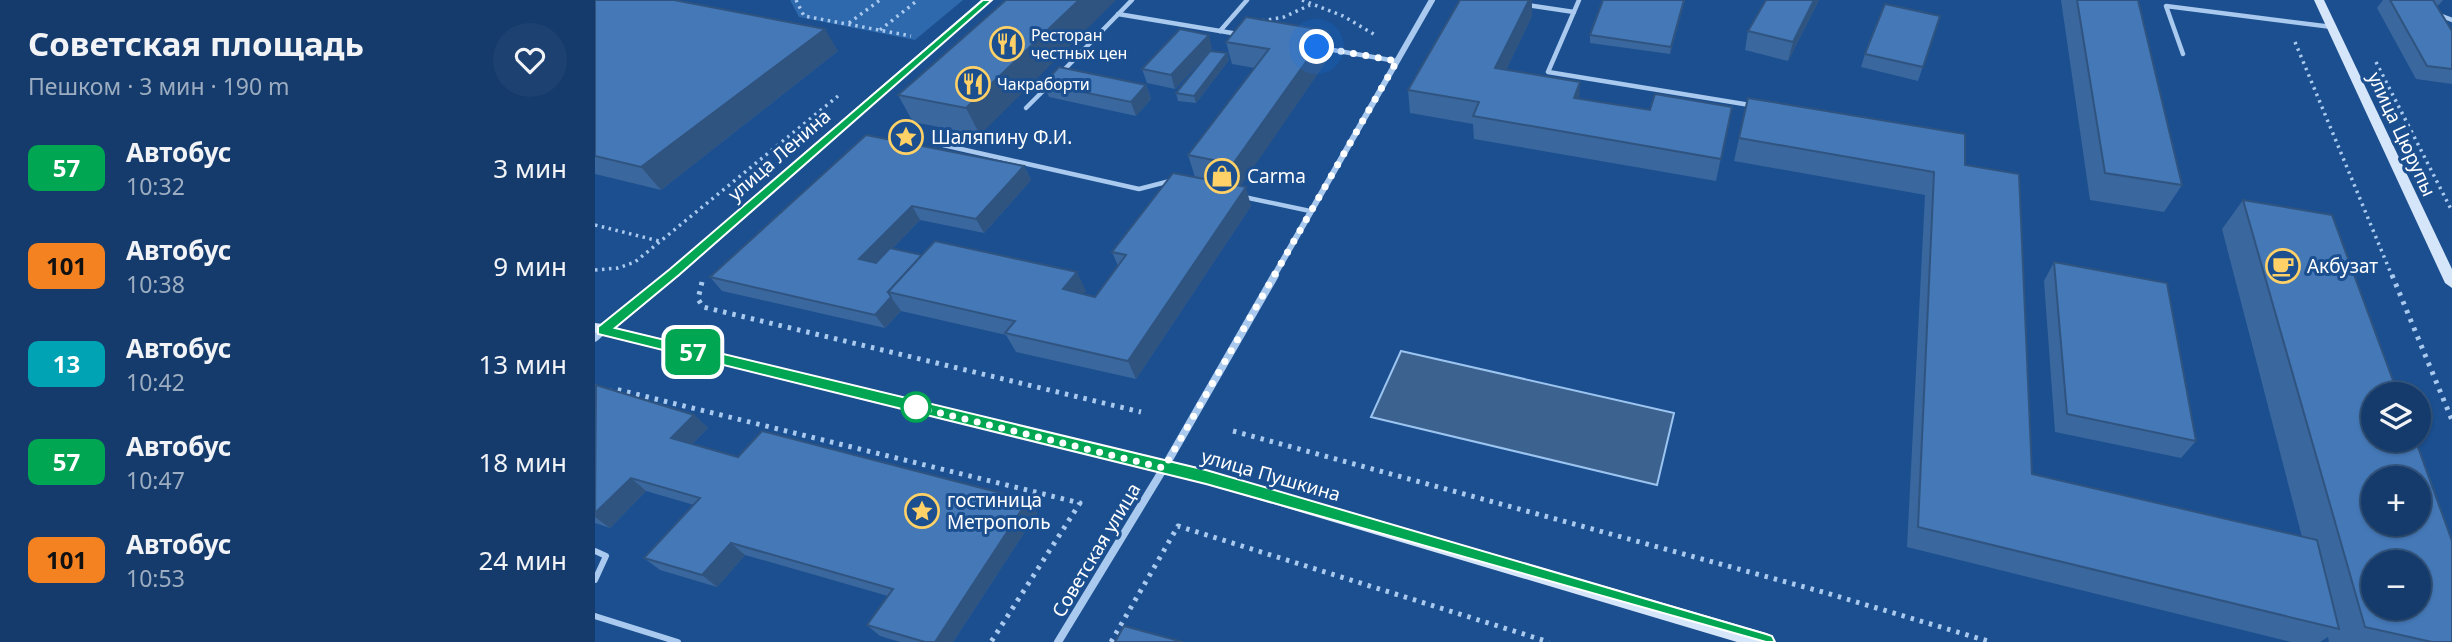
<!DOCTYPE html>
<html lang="ru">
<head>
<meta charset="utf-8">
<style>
	:root { --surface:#143b6b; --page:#1d4271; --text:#f1f3f6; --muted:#9dadc1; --line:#33557e }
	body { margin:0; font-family:"Noto Sans",sans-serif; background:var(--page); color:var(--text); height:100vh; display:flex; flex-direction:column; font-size:26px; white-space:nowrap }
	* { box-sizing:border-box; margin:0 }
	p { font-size:23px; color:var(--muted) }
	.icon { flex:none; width:38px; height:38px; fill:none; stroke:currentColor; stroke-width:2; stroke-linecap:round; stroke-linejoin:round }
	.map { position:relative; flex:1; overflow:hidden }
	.side { display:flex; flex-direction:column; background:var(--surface); width:595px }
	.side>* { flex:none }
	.badge { padding:0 14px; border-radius:10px; font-size:24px; line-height:46px }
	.controls { position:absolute; left:1766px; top:382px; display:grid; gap:14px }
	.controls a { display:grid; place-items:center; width:70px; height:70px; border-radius:50%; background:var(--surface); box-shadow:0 2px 5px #0004,0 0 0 2px var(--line); font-size:35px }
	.you { position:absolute; width:35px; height:35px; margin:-18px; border:5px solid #fff; border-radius:50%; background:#1a73e8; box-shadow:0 0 0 10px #1a73e833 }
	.map>.badge { position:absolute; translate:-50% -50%; box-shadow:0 0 0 4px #fff }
	.round { display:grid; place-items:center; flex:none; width:74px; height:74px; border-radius:37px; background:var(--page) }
	.head { display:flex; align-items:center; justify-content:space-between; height:119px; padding:0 28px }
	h1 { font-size:33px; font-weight:700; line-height:52px }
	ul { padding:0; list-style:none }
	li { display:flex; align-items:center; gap:21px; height:98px; padding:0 28px }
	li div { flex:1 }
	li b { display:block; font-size:26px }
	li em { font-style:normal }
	li .badge { min-width:77px; font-weight:700; text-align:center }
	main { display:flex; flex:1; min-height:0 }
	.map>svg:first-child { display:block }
</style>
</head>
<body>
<main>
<section class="side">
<div class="head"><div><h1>Советская площадь</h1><p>Пешком · 3 мин · 190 m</p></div><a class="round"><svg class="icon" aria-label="heart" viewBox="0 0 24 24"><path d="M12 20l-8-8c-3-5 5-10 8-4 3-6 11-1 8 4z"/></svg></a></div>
<ul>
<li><span class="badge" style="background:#00a651;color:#fff">57</span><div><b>Автобус</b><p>10:32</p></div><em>3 мин</em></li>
<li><span class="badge" style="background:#f58220;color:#111">101</span><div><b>Автобус</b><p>10:38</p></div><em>9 мин</em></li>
<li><span class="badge" style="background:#00a3b4;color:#fff">13</span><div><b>Автобус</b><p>10:42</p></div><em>13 мин</em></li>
<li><span class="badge" style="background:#00a651;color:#fff">57</span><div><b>Автобус</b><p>10:47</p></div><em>18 мин</em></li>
<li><span class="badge" style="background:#f58220;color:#111">101</span><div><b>Автобус</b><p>10:53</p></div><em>24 мин</em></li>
</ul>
</section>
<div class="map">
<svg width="1857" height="642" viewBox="0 0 1857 642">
	<rect width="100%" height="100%" fill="#1b4f8f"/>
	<path fill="#2e69ad" d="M195,0H368L320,40L204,17Z"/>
	<path fill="#3c6290" stroke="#9cc4f0" stroke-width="2" d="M806,351L1079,413L1062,485L776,417Z"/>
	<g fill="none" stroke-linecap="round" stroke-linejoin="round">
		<g stroke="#a9c9ee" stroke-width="3.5" stroke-dasharray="2.5 4.5" stroke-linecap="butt">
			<path d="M201,0L209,16L316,36"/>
			<path d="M707,0L748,16L782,36"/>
			<path d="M667,21L689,17L715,5"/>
			<path d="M254,23L285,0"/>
			<path d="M285,30L323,0"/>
			<path d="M1700,42L1797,276"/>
			<path d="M1781,62L1857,211"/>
			<path d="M0,225L64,241"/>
			<path d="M0,270L23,268L40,262L243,96"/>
		</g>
		<g stroke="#a9c9ee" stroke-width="5" stroke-dasharray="3.5 6" stroke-linecap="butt">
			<path d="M1797,275L1857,420"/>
			<path d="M107,282L103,299L108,307L546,412"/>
			<path d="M14,392L20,389L485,503L396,642"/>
			<path d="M638,431L1228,592L1396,642"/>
			<path d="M516,642L583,526L954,642"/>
		</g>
		<g stroke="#a9c9ee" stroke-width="4.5">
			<path d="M984,0L953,72L1155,105"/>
			<path d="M932,5L979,12"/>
			<path d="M523,14L643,34"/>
			<path d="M1844,15L1857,20"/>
			<path d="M625,31L652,0"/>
			<path d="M732,49L801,61"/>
			<path d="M1588,54L1571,6L1737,27"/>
			<path d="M466,73L537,0"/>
			<path d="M431,108L454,85"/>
			<path d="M348,145L544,189L575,181"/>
			<path d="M649,197L715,211"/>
		</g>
		<g stroke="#a9c9ee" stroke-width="6">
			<path d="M0,551L11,556L0,580"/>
			<path d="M0,616L83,642"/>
		</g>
		<path stroke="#a9c9ee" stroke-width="7" d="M0,338L8,331"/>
		<path stroke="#a9c9ee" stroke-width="6" d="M679,276L837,0"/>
		<path stroke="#a9c9ee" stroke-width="8" d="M463,642L569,468L680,275"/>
		<g fill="#d6e6fa" fill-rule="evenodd">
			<path d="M386,0H397L85,275L21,328L611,470L1171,633L1177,636L1180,642H1142L611,484L0,333V323L7,324L75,269Z"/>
			<path d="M1719,0H1729L1857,269V288L1850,283Z"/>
		</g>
	</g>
	<g fill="#3a679d">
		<path d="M0,0L243,51L66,190L0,174Z"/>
		<path d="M411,0L385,135L318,122L303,95Z"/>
		<path d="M1090,0L1075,54L995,43V35Z"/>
		<path d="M1224,0L1193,61L1150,50L1153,31Z"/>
		<path d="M1466,0H1543L1587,185L1569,212L1495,200Z"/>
		<path d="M1788,0H1848L1842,7L1857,31V84L1821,79L1782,8Z"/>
		<path d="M937,16L911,70L984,99L1055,110L1137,107L1121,181L879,139L878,124L815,113L813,90Z"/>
		<path d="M1345,16L1323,81L1266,67L1270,54Z"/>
		<path d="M733,31L737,53L645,186L656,206L541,379L421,352L411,335L306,311L290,328L127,291L115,277L429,166L436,180L389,233L325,220L297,249L491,291L488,294L500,297L523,266L517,252L600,177L593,155L660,68L637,64L631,42Z"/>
		<path d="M617,48L615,51L632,53L634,60L601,103L583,101L581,93L609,57L580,89L552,83L547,69Z"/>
		<path d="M448,84L551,85L556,99L541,116L454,97Z"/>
		<path d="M1153,98L1370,165L1437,474L1707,537L1627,229L1648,200L1857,642H1734L1733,637L1725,642H1696L1312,547L1330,195L1139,161Z"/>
		<path d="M1459,262L1601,441L1586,458L1460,432L1449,281Z"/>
		<path d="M0,386L99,415L113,428L97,444L143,457L433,500L442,513L358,642H305L285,636L272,625L293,596L150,555L122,587L65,570L49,558L99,505L51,491L15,528L0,523Z"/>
	</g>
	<g fill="#305480">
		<path d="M484,0H521L385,135L371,108Z"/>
		<path d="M934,0H937V16L901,91L900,68Z"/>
		<path d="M1089,0H1090L1075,54L1076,47Z"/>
		<path d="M1219,0H1224L1193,61L1198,42Z"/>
		<path d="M230,29L243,51L66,190L46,167Z"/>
		<path d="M733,31L737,53L645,187L638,164Z"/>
		<path d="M614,35L617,48L580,89L576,75Z"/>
		<path d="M632,53L634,60L601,103L599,96Z"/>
		<path d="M985,82L984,104L979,98Z"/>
		<path d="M551,85L556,99L541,116L536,102Z"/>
		<path d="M1137,107L1133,130L1121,181L1126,159Z"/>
		<path d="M429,166L436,180L389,233L381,219Z"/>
		<path d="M651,187L656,206L541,379L533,361Z"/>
		<path d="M317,206L325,220L274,273L264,259Z"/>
		<path d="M482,272L491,291L478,308L468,289Z"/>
		<path d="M296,297L306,311L290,328L280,315Z"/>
		<path d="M99,415L113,428L90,451L76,438Z"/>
		<path d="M36,478L51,491L15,528L0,517V513Z"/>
		<path d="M433,500L442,513L358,642H340Z"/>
		<path d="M136,543L150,555L122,587L107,575Z"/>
	</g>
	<g fill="#4478b7" stroke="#305480" stroke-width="2" fill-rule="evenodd">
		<path d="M0,0H79L230,29L46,167L0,156Z"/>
		<path d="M411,0H484L371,108L303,95Z"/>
		<path d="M865,0H934L900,68L985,82L979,98L1055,110L1060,94L1137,107L1126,159L878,116L884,102L813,90Z"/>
		<path d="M1008,0H1089L1076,47L995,35Z"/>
		<path d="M1171,0H1219L1198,42L1153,31Z"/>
		<path d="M1482,0H1543L1587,185L1510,173Z"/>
		<path d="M1795,0H1838L1857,31V69L1832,66Z"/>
		<path d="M1290,4L1345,16L1328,67L1270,54Z"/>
		<path d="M651,17L733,31L638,164L593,155L674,49L631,42Z"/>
		<path d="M585,29L614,35L576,75L547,69Z"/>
		<path d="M615,51L632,53L599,96L581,93Z"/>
		<path d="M464,67L551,85L536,102L448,84Z"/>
		<path d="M1153,98L1370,134V165L1424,174L1437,474L1722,540L1744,629L1323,527L1339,172L1144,138Z"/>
		<path d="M271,135L429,166L381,219L317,206L264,259L281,263L295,248L327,255L293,292L296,297L280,315L115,277Z"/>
		<path d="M578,173L651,187L533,361L410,333L420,321L293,292L340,241L482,272L468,289L500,297L531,255L517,252Z"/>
		<path d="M1648,200L1737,215L1803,394H1778V439H1820L1857,541V642H1837L1770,627ZM1778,478H1824V523H1778ZM1778,562H1824V607H1778Z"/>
		<path d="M1459,262L1572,283L1601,441L1472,414Z"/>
		<path d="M1,385L99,415L76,438L143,457L167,431L433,500L340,642H330L272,625L298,589L136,543L107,575L49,558L105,498L36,478L0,513Z"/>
		<path d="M529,626L588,642H520Z"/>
	</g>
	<path fill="#00a651" stroke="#fff" stroke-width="2" d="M388,0H397L84,275L20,328L611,470L1171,634L1177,636L1180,642H1171L611,484L3,334V327L75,269Z"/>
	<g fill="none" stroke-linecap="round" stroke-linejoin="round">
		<path stroke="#fff" stroke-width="7" stroke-dasharray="0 12.6" d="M321,407L569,468L802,61L722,47"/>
	</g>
	<defs>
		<g id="restaurant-ring" transform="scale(1.75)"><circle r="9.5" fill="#1b4f8f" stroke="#ffd166" stroke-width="1.5"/><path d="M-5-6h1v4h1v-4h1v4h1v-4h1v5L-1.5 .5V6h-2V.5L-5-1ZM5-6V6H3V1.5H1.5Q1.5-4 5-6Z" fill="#ffd166"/></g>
		<g id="sight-ring" transform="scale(1.75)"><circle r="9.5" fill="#1b4f8f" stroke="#ffd166" stroke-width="1.5"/><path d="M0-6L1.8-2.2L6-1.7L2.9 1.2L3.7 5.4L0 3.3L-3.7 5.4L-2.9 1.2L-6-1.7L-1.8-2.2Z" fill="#ffd166"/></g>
		<g id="shop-ring" transform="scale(1.75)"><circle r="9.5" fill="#1b4f8f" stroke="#ffd166" stroke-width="1.5"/><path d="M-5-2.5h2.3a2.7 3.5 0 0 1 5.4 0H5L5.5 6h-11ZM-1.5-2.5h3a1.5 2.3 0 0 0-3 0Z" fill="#ffd166"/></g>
		<g id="cafe-ring" transform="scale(1.75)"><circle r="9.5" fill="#1b4f8f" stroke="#ffd166" stroke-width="1.5"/><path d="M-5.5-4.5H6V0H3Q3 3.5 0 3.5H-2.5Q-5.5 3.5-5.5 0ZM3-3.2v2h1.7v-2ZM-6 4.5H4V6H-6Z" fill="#ffd166"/></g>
	</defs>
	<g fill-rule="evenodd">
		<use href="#restaurant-ring" x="412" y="44"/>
		<use href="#restaurant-ring" x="378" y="84"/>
		<use href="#sight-ring" x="311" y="137"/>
		<use href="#shop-ring" x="627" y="176"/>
		<use href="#cafe-ring" x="1688" y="266"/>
		<use href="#sight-ring" x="327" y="511"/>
	</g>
	<circle fill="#fff" stroke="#00a651" stroke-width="3.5" cx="321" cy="407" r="14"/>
	<g text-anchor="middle" stroke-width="6" stroke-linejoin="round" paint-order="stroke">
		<g font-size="16" fill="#fff" stroke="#1b4f8f" text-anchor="start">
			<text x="436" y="41">Ресторан<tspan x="436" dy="18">честных цен</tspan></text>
			<text x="402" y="90">Чакраборти</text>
		</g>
		<g font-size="19" fill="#fff" stroke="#1b4f8f">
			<text transform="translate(1807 134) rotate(65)" y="7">улица Цюрупы</text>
			<text transform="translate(184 155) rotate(-41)" y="7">улица Ленина</text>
			<text transform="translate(676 475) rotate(16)" y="7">улица Пушкина</text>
			<text transform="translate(501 550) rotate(-59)" y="7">Советская улица</text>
		</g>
		<g font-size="19" fill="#fff" stroke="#1b4f8f" text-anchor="start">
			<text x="336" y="144">Шаляпину Ф.И.</text>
			<text x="652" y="183">Carma</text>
			<text x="1712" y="273">Акбузат</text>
			<text x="352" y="507">гостиница<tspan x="352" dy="22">Метрополь</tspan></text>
		</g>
	</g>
</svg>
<div class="controls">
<a><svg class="icon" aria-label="layers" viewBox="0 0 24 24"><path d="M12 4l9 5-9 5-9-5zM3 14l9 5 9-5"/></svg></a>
<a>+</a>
<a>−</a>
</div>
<div class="you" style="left:722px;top:47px"></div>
<b class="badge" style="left:98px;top:352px;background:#00a651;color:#fff">57</b>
</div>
</main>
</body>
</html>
